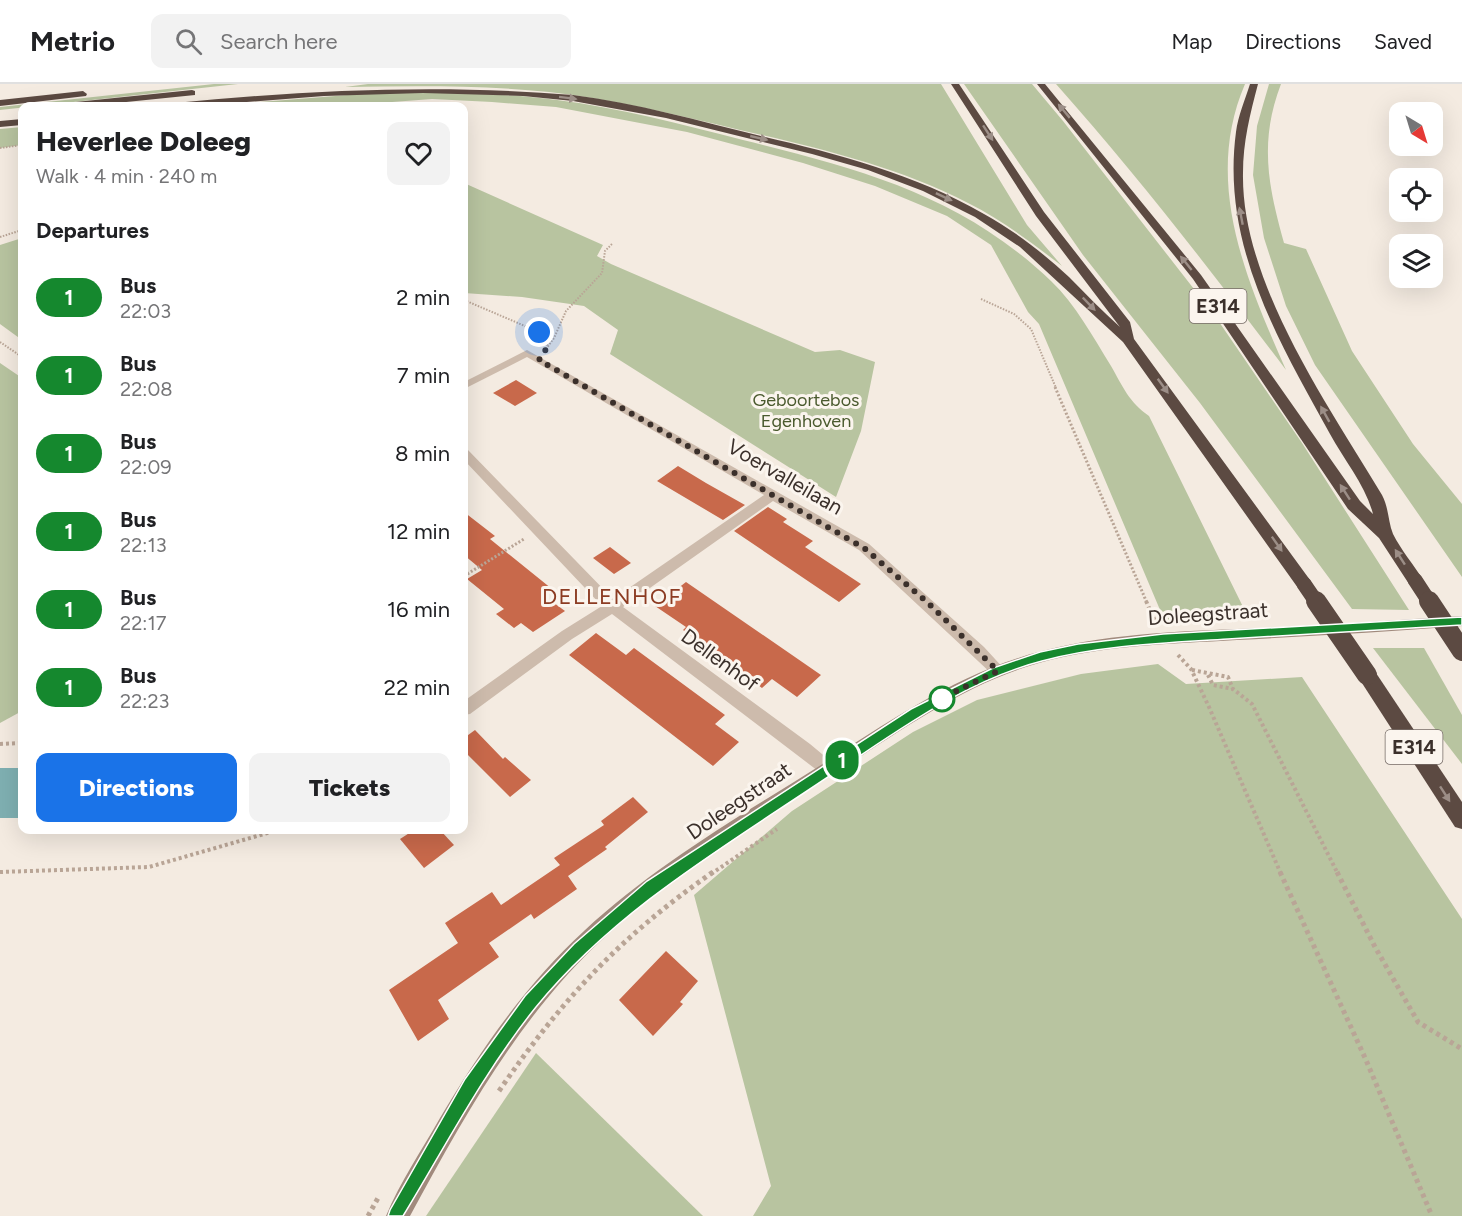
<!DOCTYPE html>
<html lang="en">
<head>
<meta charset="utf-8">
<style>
	:root { --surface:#fff; --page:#f2f2f2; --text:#202124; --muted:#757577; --line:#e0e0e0; --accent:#1a73e8 }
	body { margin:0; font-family:Figtree,sans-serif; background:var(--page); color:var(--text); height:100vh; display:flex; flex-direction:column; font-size:22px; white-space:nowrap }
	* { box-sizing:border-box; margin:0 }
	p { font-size:20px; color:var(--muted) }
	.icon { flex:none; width:33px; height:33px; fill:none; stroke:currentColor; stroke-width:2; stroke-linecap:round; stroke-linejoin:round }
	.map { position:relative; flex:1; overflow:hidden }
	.drawer { position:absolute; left:18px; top:18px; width:450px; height:732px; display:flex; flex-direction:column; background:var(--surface); border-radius:12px; box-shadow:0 6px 24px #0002 }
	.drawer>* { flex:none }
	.badge { padding:0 12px; border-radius:20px; font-size:21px; line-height:39px }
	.needle { width:39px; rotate:142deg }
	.controls { position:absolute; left:1389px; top:18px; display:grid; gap:12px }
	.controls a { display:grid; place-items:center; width:54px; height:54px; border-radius:12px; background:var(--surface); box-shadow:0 6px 24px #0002; font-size:30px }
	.you { position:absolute; width:30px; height:30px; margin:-15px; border:4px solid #fff; border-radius:50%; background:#1a73e8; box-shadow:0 0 0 9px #1a73e833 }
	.map>.badge { position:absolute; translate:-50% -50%; box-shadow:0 0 0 3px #fff }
	h2 { padding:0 18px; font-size:22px; line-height:54px }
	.round { display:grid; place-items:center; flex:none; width:63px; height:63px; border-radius:12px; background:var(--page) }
	.overview { display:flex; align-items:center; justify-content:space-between; height:102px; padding:0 18px }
	h1 { font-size:28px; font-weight:800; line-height:45px }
	.button { display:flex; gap:12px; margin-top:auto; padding:12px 18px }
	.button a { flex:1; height:69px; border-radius:12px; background:var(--accent); color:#fff; font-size:24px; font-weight:800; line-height:69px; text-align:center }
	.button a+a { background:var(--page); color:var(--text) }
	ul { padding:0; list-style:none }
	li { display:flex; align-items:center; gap:18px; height:78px; padding:0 18px }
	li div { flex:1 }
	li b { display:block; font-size:22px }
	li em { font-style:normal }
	li .badge { min-width:66px; font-weight:700; text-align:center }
	header { display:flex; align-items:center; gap:36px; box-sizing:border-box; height:84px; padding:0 30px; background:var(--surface); border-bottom:2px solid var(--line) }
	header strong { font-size:28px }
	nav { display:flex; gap:33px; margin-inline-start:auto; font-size:21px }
	.search { width:420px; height:54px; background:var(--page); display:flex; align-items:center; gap:15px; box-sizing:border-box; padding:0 21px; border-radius:12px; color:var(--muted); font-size:22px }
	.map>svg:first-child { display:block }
</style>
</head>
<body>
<header>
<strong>Metrio</strong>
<div class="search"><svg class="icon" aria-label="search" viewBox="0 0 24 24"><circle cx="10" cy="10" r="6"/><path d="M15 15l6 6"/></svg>Search here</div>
<nav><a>Map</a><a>Directions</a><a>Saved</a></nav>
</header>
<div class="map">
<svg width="1462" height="1132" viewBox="0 0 1462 1132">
	<rect width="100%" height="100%" fill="#f4ebe1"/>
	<g fill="#b8c4a0">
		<path d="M214,0H238L0,26V23Z"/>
		<path d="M368,0H941L1027,141L1062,182C1032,159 1002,136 968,119C896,82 818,64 740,46C677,31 613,15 549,8C481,1 413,2 345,3Z"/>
		<path d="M964,0H1032L1063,37L1215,232L1302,359L1409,526L1352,525L1200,319L1083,171Z"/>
		<path d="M1056,0H1245C1203,98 1246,195 1286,286C1212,188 1137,91 1056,0Z"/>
		<path d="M1269,0H1281C1259,57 1268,102 1284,159L1306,165L1352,267L1413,360L1462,420V493L1315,281L1286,222L1264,154L1253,91L1257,42Z"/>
		<path d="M444,8C481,10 519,11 557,16C620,24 681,40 743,56C860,85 961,111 1051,197C1076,221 1093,253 1111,282C1123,303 1129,318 1149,332L1248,533L1166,540L1039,240L1028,228L991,161L947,132L875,102L803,79L687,48L556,23L492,18L432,15L339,22H209L373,9Z"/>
		<path d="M22,43V61L0,64V45Z"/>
		<path d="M464,99L603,161L597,172L611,180L815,268L840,266L875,278L861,347L836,413L610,270L618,246L584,222L522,213L464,209Z"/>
		<path d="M22,154V256L0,240V161Z"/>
		<path d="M0,279L22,294V627L0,639Z"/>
		<path d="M1373,564H1424L1462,631V680Z"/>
		<path d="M1158,580L1186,600L1302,593L1462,835V1132H753L771,1102L694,811L792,727L913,648L977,616L1081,590Z"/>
		<path d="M536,969L703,1132H426Z"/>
	</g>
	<rect fill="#7fb0b2" x="0" y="684" width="22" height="50"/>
	<g fill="#c8694b">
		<path d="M516,296L537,309L515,322L493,309Z"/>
		<path d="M678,382L706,399L745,421L723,436L657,397Z"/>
		<path d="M768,423L787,435L783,438L813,457L805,463L861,500L839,518L734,447Z"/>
		<path d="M464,428L495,452L490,455L552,505L543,511L565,527L533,548L521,539L514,544L496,530L504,525L467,495L482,486L464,471Z"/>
		<path d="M610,463L631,479L614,490L593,474Z"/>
		<path d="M686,498L821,591L797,613L772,595L762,604L683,546L686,543L655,522Z"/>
		<path d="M596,549L626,571L634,564L725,631L715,640L739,658L713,682L569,571Z"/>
		<path d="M475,646L503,675L505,673L531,696L510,713L464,667V654Z"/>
		<path d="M633,713L648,728L605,763L607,765L568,792L577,805L534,835L531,830L489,859L499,873L438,916L449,935L418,957L389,906L458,859L445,839L492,808L501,821L560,781L554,774L604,741L601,737Z"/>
		<path d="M414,746H440L454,761L424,784L400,755Z"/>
		<path d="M666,867L698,897L680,918L683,920L653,952L619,916Z"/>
	</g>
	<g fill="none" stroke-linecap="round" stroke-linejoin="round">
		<g stroke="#b9a596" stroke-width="2" stroke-dasharray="1.5 1.5" stroke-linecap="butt">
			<path d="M0,64L22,61"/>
			<path d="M0,153L22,146"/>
			<path d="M981,215L1014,230L1031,245L1056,304"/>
			<path d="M464,216L539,248L548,262"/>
			<path d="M0,258L22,273"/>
			<path d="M546,265L554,254L566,227L602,189L605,167L613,159"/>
		</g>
		<g stroke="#b9a596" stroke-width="3" stroke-dasharray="2 2" stroke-linecap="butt">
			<path d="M1055,303L1147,519"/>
			<path d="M464,492L524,455"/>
		</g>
		<g stroke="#b9a596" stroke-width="4" stroke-dasharray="3 3" stroke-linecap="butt">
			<path d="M1146,517L1155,537"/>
			<path d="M1178,571L1191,585L1209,623L1281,790"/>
			<path d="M1192,586L1228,593L1233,605L1252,620L1338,790"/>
			<path d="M1208,591L1213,601L1233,605"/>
			<path d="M0,660L22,659"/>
			<path d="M0,788L149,783L278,746"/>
			<path d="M711,790L777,745"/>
		</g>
		<g stroke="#b9a596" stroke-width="5" stroke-dasharray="4 4" stroke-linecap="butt">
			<path d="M1280,788L1366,976L1432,1132"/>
			<path d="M1337,788L1375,863L1418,938L1462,965"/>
			<path d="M499,1007C563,914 620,853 713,788"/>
			<path d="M368,1132L378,1114"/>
		</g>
		<path fill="#cdbbac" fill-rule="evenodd" d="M527,266L869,460L984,563L1006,587L1003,591H993L859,466L773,417L623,523L810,660L834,680L836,685L834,690L828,692L822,690L612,530L572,555L470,630L464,631V617L562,547L602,522L464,376V365L468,366L613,515L764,411L527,273L464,305V298Z"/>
		<path fill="#a18a7d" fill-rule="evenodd" d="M1462,532V542C1387,548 1312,552 1237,556C1171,560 1103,561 1039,579C964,600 900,647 835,689C743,750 643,807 568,890C503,962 456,1047 410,1132H386C400,1098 422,1066 440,1034C480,967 526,900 584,847C655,781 740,732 821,681C891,636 960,588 1042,567C1115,548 1191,547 1265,544C1331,541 1396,536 1462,532Z"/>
		<g fill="#5c4a42" fill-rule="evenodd">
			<path d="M951,0H959L1044,128L1130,238L1134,255L1310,496L1312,500L1310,504H1298L1123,258L1020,163L975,133L923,107L868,86L812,70L666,34L573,17L523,12L423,9L324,12L197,22H171L175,19C307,6 442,0 573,11C637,19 699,37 761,52C838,70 915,90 984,130C1015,147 1043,169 1069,193C1086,210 1102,227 1120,243L1036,132Z"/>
			<path d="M1037,0H1045L1201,191L1360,417L1373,430C1366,402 1344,376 1330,350C1278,256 1221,160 1236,48C1238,32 1245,16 1250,0H1258C1250,30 1243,58 1243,89C1241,198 1328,321 1382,411C1389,424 1388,438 1393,450C1401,466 1414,481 1423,496L1421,500H1409L1379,454L1348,425L1193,195Z"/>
			<path d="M192,6L195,7V11L87,22H62L66,19Z"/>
			<path d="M83,7L87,10L86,12L0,22V16Z"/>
			<path d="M22,35V41L0,43V37Z"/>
			<path d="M1367,584L1374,586L1462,718V745L1455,743L1360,596L1358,591L1360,586Z"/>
		</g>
		<g stroke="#5c4a42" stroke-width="15">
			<path d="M1415,496L1430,519"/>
			<path d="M1304,500L1317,519"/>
		</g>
		<g stroke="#5c4a42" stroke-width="20">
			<path d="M1316,517L1367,591"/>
			<path d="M1429,517L1462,567"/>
		</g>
	</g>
	<defs><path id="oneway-solid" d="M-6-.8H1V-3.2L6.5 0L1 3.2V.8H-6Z" transform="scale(1.5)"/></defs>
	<g fill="#9c8e87">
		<use href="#oneway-solid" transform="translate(568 14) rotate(7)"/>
		<use href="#oneway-solid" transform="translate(1064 27) rotate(-130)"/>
		<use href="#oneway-solid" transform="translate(988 49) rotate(57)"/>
		<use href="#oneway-solid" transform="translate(759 54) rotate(13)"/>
		<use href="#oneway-solid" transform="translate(944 113) rotate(25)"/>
		<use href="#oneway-solid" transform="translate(1241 132) rotate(-101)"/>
		<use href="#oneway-solid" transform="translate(1186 179) rotate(-129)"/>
		<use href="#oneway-solid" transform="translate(1089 220) rotate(46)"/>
		<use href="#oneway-solid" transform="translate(1163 302) rotate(54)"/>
		<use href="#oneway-solid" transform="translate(1325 330) rotate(-119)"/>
		<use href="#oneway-solid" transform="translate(1345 408) rotate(-123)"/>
		<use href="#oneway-solid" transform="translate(1277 460) rotate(55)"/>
		<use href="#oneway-solid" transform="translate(1400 473) rotate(-123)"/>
		<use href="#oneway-solid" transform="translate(1445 710) rotate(57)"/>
	</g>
	<path fill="#15882e" stroke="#fff" stroke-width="1.5" d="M1462,533V541C1384,546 1306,551 1228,555C1167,559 1102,561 1042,577C964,597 897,648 831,691C727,761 616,825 536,923C483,989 444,1065 403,1132H388L390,1126L465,995L525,912L574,860L647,797L911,625L993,584L1040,568L1078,560L1163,550Z"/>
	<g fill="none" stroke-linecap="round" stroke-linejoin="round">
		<path stroke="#3b302b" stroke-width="6" stroke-dasharray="0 10.8" d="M539,248L548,262L539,276L864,464L927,518L998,587L938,616L942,615"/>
	</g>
	<circle fill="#fff" stroke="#15882e" stroke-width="3" cx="942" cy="615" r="12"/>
	<g text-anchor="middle" stroke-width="6" stroke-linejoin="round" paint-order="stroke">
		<g font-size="18" fill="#4a5a2e" stroke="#fbf5ee">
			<text x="806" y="322">Geboortebos<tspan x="806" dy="21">Egenhoven</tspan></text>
		</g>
		<g fill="#fbf5ee" stroke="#756b66" stroke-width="1.5">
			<rect x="1189.5" y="205" width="57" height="34" rx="4.5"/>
			<rect x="1385.5" y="646" width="57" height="34" rx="4.5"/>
		</g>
		<g font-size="20" font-weight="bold" fill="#3b302b">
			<text x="1218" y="229">E314</text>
			<text x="1414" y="670">E314</text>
		</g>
		<g font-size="21" fill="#3b302b" stroke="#fbf5ee">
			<text transform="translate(785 393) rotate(30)" y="7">Voervalleilaan</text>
			<text transform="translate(1208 530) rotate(-4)" y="7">Doleegstraat</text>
			<text transform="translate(720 576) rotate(36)" y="7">Dellenhof</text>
			<text transform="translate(739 717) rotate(-34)" y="7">Doleegstraat</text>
		</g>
		<g font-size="22" letter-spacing="1.5" fill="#8c3b22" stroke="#fbf5ee">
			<text x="612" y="520">DELLENHOF</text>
		</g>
	</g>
</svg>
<div class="controls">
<a><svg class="needle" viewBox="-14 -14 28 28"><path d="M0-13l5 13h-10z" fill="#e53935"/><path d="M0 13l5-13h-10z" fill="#757577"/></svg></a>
<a><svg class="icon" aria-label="locate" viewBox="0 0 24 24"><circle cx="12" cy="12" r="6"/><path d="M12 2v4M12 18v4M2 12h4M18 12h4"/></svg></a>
<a><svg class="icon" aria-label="layers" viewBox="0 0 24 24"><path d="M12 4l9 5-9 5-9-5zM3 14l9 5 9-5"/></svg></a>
</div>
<div class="you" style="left:539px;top:248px"></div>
<b class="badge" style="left:842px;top:676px;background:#15882e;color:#fff">1</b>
<section class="drawer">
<div class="overview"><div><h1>Heverlee Doleeg</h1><p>Walk · 4 min · 240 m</p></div><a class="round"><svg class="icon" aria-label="heart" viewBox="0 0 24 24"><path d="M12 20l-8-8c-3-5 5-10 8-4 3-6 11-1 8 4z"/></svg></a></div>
<h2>Departures</h2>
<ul>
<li><span class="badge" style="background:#15882e;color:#fff">1</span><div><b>Bus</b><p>22:03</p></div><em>2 min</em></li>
<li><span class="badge" style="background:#15882e;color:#fff">1</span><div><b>Bus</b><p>22:08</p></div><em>7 min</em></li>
<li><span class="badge" style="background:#15882e;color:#fff">1</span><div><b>Bus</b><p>22:09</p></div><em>8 min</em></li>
<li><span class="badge" style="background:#15882e;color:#fff">1</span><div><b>Bus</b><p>22:13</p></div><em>12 min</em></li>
<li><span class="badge" style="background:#15882e;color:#fff">1</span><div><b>Bus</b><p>22:17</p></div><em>16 min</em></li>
<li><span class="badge" style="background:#15882e;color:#fff">1</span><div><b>Bus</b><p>22:23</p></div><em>22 min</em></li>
</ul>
<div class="button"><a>Directions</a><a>Tickets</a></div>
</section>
</div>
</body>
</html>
